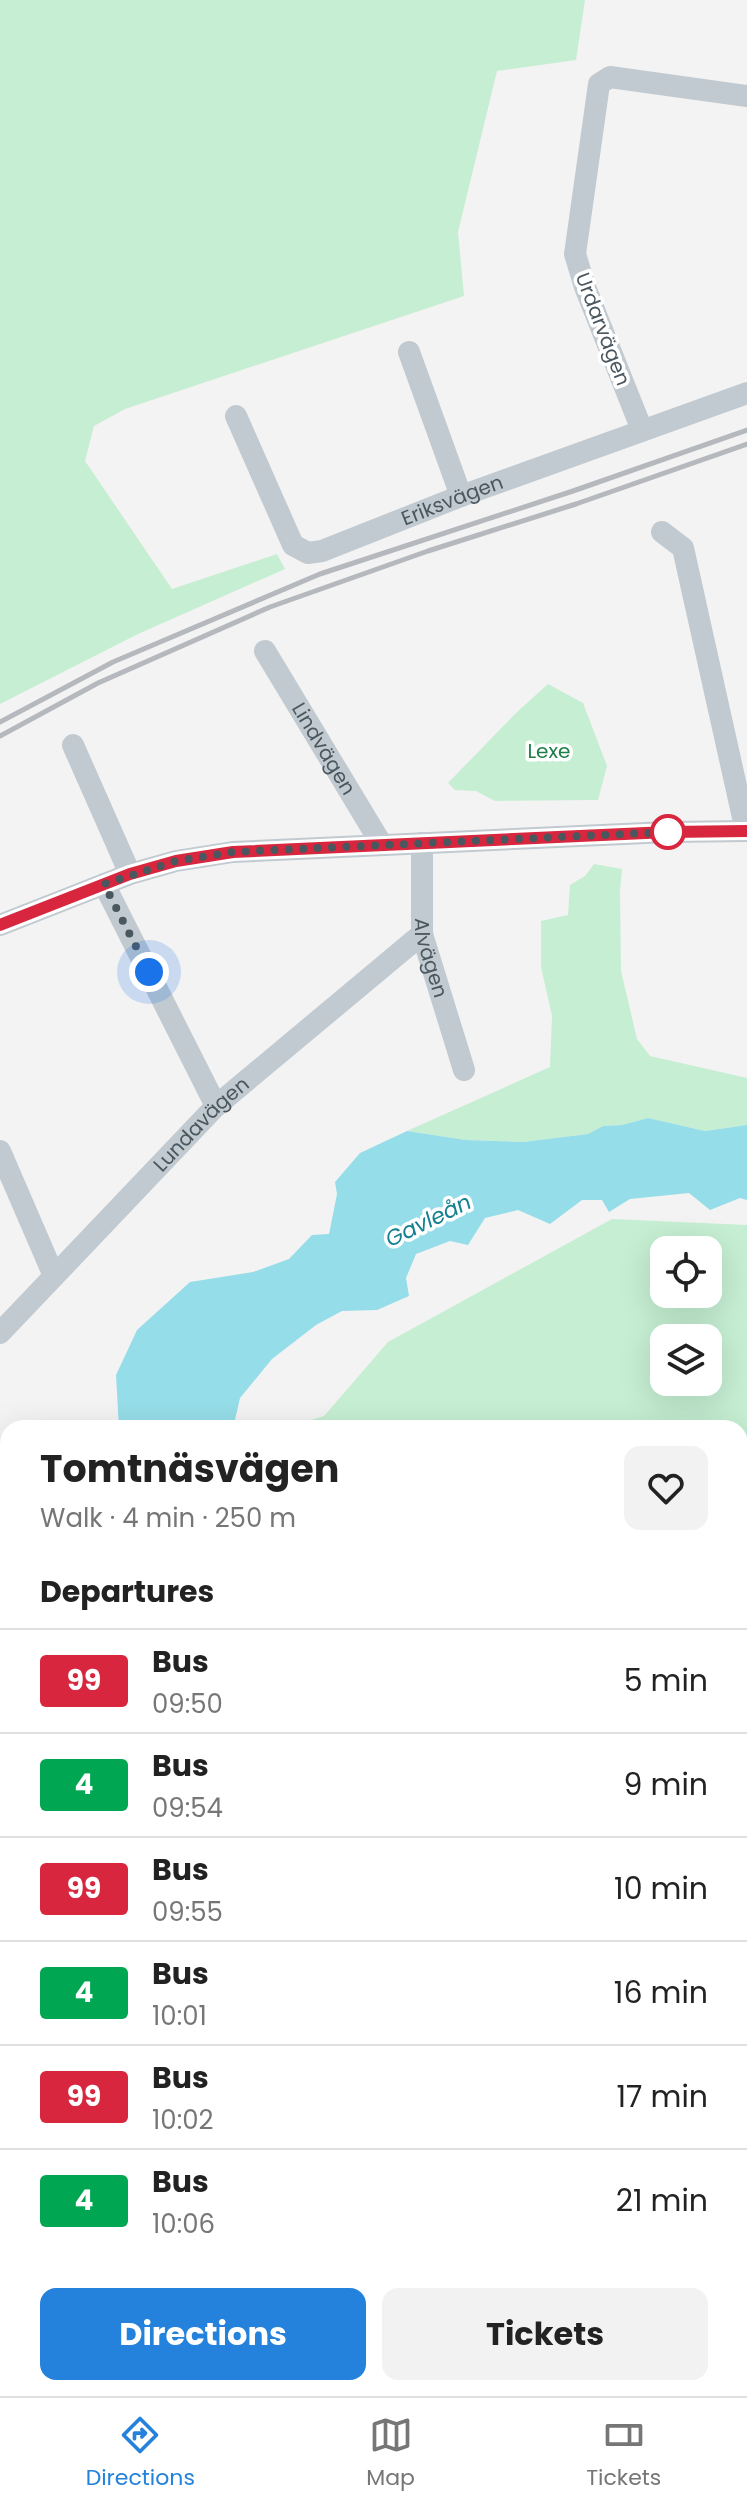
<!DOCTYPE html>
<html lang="en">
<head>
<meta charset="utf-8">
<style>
	:root { --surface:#fff; --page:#f2f2f2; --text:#222; --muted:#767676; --line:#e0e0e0; --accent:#2582dc }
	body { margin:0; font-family:Poppins,sans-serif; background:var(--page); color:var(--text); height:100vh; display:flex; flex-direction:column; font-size:30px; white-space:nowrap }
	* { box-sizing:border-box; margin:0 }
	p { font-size:26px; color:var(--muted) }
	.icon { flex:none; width:44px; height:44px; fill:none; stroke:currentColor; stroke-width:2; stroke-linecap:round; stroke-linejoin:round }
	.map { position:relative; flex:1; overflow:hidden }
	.details { position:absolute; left:0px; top:1420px; width:748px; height:976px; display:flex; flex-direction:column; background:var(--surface); border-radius:24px 24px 0 0; box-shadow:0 8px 32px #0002 }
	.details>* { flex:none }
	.badge { padding:0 16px; border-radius:6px; font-size:28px; line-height:52px }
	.fabs { position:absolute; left:650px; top:1236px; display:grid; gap:16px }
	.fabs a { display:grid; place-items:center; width:72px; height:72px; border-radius:16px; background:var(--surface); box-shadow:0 8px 32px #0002; font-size:40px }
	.you { position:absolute; width:40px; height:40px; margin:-20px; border:6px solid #fff; border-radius:50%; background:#1a73e8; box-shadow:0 0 0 12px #1a73e833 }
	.map>.badge { position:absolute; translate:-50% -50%; box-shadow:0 0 0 4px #fff }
	h2 { padding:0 40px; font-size:30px; line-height:72px }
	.round { display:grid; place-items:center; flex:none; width:84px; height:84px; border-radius:16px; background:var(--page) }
	.summary { display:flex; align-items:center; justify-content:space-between; height:136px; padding:0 40px }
	h1 { font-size:38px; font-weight:700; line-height:60px }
	.primary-button { display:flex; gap:16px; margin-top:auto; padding:16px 40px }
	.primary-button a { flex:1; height:92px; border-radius:16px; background:var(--accent); color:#fff; font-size:32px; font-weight:700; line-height:92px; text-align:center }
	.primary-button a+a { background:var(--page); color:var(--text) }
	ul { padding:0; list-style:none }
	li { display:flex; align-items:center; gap:24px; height:104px; padding:0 40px; border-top:2px solid var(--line) }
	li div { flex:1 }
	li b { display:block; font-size:30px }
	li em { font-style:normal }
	li .badge { min-width:88px; font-weight:700; text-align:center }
	.menu { display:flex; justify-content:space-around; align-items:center; height:112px; border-top:2px solid var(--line); background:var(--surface); font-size:22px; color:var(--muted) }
	.menu a { display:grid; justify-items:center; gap:4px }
	.menu .on { color:var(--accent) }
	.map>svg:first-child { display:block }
</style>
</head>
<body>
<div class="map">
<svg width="747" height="2396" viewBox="0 0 747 2396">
	<rect width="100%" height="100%" fill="#f4f3f3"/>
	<g fill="#c5eed2" fill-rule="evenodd">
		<path d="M0,0H585L576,60L497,71L458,232L464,296L125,409L94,426L85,461L172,589L277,554L285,569L138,634L0,704Z"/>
		<path d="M548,684L583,703L607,766L598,800L495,801L476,791L455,790L448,783L516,713Z"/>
		<path d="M594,864L622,869L620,891L621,971L637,1039L650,1056L747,1078V1125L705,1131L648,1118L622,1125L603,1126L588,1134L523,1142L466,1140L407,1131L550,1067L552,1016L541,967V921L568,915L570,885L585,876Z"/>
		<path d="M612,1219L747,1225V2396H267L262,2388H740V1428H284L324,1416L388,1342ZM664,1250H708V1294H664ZM664,1338H708V1382H664Z"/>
		<path d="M8,1687V1959L0,1942V1690Z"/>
	</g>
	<g fill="#95dde8">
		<path d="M648,1118L705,1131L747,1125V1200L740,1198L710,1210L689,1193L630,1199L609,1212L602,1200H582L550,1224L518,1210L485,1218L468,1245L450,1241L416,1254L406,1278L409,1296L377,1310L342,1311L316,1325L272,1359L240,1398L235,1420L244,1428H119L116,1375L137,1330L190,1282L253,1272L289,1259L312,1235L329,1234L337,1194L335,1182L360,1153L407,1131L466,1140L523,1142L588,1134L603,1126L622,1125Z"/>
		<path d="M8,1604V1687L0,1690V1610Z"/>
	</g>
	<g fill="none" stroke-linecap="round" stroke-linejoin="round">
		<g stroke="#7993a9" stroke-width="36">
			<g id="highway">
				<path d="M0,2058L8,2075"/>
				<path d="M0,2215L8,2243"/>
				<path d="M49,2388L51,2396"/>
				<path d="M99,2388L103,2396"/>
				<path d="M166,2388L170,2396"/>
				<path d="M197,2388L204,2396"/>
			</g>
		</g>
		<g stroke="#c1cad0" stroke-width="22">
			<path d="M409,352L461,496"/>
			<path id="s1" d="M236,416L293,545L308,553L322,551L461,496L747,393"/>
			<path d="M642,430L585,287L575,254L599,84L610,77L747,96"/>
			<path d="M662,532L683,548L746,831"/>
			<path id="s2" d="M265,651L382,845"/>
			<path d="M73,745L130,874"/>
			<path id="s3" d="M422,843V934L464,1070"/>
			<path d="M104,884L216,1106"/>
			<path d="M0,925L130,874L176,861L233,852L668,832L747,831"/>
			<path d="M0,1151L54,1276"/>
			<path id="s4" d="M0,1333L216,1106L422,934"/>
			<path d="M479,2388L484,2396"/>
			<path d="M532,2396L537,2388"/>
		</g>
		<use href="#highway" stroke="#8da8bd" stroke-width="32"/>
		<g stroke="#b5b8bc" stroke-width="5">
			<path d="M0,722L113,662L320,574L573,491L747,430"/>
			<path d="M0,736L98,683L270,607L428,551L576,504L747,444"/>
		</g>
	</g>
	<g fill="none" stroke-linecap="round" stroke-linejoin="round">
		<g stroke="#fff" stroke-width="18">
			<path id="line" d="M0,925L130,874L176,861L233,852L668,832L747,831"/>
		</g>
		<use href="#line" stroke="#d7263d" stroke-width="12"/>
		<path stroke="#4b575f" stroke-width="8" stroke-dasharray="0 14.4" d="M149,972L104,884L176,861L233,852L668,832"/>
	</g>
	<circle fill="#fff" stroke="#d7263d" stroke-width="4" cx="668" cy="832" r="16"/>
	<g text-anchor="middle" stroke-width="7" stroke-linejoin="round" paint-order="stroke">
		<g font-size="20" fill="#4b575f" stroke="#fff">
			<text transform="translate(603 329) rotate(69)" y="7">Urdarvägen</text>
			<text dy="7" stroke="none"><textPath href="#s1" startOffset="312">Eriksvägen</textPath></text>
			<text dy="7" stroke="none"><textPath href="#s2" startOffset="114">Lindvägen</textPath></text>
			<text dy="7" stroke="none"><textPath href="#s3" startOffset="116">Alvägen</textPath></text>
			<text dy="7" stroke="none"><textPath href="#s4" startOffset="290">Lundavägen</textPath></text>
		</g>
		<g font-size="20" fill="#1d7f47" stroke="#fff">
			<text x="549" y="758">Lexe</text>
		</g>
		<g font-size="22" font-style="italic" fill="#148091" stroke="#fff">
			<text transform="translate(428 1220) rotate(-26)" y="8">Gavleån</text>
		</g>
	</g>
</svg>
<div class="fabs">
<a><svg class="icon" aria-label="locate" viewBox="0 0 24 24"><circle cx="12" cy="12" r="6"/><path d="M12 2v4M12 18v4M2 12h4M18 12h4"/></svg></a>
<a><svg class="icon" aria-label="layers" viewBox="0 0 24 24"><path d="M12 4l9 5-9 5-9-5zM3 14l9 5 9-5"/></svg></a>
</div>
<div class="you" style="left:149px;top:972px"></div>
<section class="details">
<div class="summary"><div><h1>Tomtnäsvägen</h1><p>Walk · 4 min · 250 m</p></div><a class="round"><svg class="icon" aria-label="heart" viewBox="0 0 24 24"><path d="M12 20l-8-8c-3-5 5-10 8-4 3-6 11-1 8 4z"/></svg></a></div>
<h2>Departures</h2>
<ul>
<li><span class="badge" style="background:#d7263d;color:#fff">99</span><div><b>Bus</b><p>09:50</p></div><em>5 min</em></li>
<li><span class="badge" style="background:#00a651;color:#fff">4</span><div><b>Bus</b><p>09:54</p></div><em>9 min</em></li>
<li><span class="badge" style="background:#d7263d;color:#fff">99</span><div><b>Bus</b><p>09:55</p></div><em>10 min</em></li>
<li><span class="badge" style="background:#00a651;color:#fff">4</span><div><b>Bus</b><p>10:01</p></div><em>16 min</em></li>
<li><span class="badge" style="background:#d7263d;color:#fff">99</span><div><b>Bus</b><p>10:02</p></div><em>17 min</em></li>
<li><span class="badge" style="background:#00a651;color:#fff">4</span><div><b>Bus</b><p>10:06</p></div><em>21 min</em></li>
</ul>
<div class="primary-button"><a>Directions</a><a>Tickets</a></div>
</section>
</div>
<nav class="menu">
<a class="on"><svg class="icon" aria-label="directions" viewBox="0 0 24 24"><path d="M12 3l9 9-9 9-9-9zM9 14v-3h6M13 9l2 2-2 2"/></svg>Directions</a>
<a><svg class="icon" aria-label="map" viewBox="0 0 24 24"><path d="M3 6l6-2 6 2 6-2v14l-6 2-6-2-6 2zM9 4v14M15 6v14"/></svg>Map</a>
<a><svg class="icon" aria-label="tickets" viewBox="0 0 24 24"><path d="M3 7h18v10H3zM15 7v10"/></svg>Tickets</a>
</nav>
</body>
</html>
